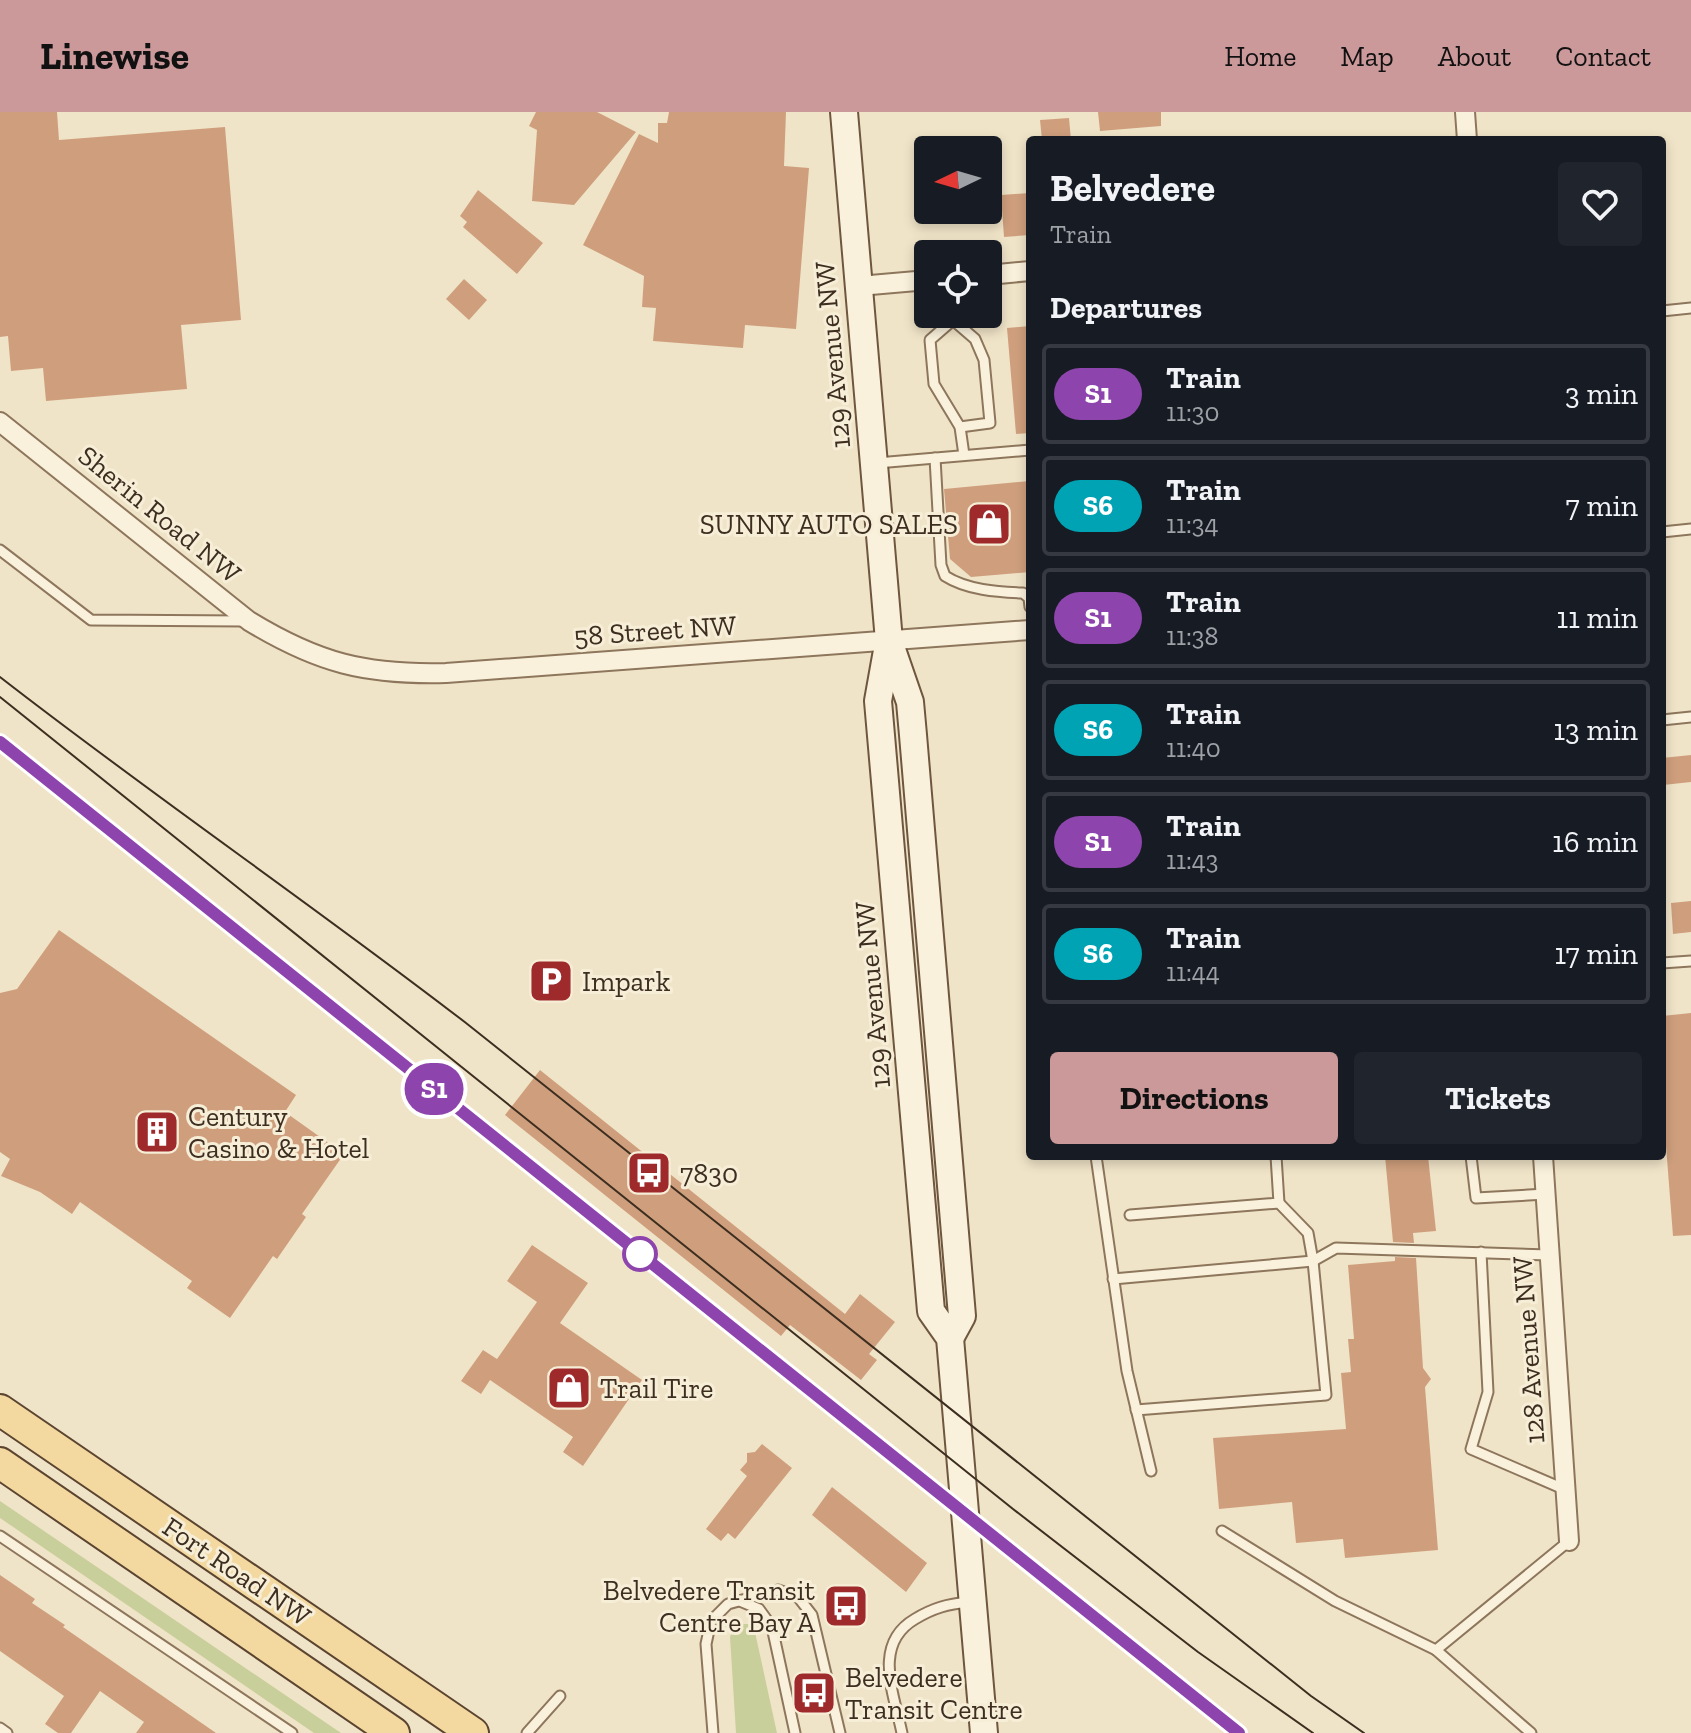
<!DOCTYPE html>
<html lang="en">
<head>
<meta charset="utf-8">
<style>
	:root { --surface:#171b24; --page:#20242c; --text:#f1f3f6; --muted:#9ea1a6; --line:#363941; --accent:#cc999b }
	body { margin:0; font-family:"Zilla Slab",serif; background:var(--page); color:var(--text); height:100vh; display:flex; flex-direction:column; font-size:30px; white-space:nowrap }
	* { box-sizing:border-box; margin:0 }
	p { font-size:26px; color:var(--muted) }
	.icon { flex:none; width:44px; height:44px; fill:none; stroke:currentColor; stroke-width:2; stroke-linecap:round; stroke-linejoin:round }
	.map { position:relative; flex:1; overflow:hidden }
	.sheet { position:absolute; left:1026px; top:24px; width:640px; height:1024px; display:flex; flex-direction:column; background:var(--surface); border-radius:8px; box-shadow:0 4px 12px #0003 }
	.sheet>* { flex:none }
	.badge { padding:0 16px; border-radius:26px; font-size:28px; line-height:52px }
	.needle { width:52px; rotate:265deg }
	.tools { position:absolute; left:914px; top:24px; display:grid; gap:16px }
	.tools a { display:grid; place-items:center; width:88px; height:88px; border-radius:8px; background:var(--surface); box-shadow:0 4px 12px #0003; font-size:40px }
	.map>.badge { position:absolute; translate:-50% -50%; box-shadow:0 0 0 4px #fff }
	h2 { padding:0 24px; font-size:30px; line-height:72px }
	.round { display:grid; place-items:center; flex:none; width:84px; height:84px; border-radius:8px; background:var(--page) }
	.overview { display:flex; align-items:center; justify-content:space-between; height:136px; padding:0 24px }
	h1 { font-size:38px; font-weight:700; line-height:60px }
	.cta { display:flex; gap:16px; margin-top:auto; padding:16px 24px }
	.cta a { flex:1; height:92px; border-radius:8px; background:var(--accent); color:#111; font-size:32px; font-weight:700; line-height:92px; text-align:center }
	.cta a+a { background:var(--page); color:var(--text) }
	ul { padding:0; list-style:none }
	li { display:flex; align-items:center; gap:24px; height:100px; margin:0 16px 12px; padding:0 8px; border:4px solid var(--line); border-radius:8px }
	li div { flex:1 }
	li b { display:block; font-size:30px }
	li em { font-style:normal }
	li .badge { min-width:88px; font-weight:700; text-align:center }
	header { display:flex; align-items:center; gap:48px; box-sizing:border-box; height:112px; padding:0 40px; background:var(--accent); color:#111 }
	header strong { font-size:38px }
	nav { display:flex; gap:44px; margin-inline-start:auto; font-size:28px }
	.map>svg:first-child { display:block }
</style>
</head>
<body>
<header>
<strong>Linewise</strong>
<nav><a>Home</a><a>Map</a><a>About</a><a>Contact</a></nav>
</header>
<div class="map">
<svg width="1691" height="1621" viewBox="0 0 1691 1621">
	<rect width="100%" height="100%" fill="#f0e4c8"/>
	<g fill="#c9cf9b">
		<path d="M0,1389L341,1621H314L0,1406Z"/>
		<path d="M741,1512H749L755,1520L777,1621H736L730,1525L733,1517Z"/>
	</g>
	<g fill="#cf9f7d">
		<path d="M0,0H57L59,28L225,15L241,208L181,213L187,277L46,289L43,256L11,259L8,224L0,225Z"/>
		<path d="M536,0H597L636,20L574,93L532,89L537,18L529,14Z"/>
		<path d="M669,0H786L784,54L809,56L796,217L745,213L743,236L653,229L656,196L642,195L644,164L583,133L639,22L658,31V11H667Z"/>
		<path d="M1098,0H1161V14L1100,19Z"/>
		<path d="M1069,6L1071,28H1042L1040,8Z"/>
		<path d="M478,78L543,131L517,162L463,115L467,110L460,104Z"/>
		<path d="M1030,81V123L1004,125L1001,83Z"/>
		<path d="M464,167L487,188L469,208L446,187Z"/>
		<path d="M1030,214V321L1016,322L1007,216Z"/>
		<path d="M1030,369V460L971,465L950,447L944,377Z"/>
		<path d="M1691,643V670L1663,673L1662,646Z"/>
		<path d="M1691,789V820L1673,822L1671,791Z"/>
		<path d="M59,818L296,983L285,1000L344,1042L302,1102L306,1105L277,1147L273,1144L230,1206L187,1176L192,1169L80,1090L72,1102L40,1080L1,1064L10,1047L0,1040V881L17,877Z"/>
		<path d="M1691,901V1123L1673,1124L1662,982V904Z"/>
		<path d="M540,958L845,1202L860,1182L895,1210L869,1242L877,1248L861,1268L790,1213L781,1224L505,1003Z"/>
		<path d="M1385,1044H1428L1436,1119L1413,1121L1414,1131L1393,1130Z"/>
		<path d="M532,1133L588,1171L560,1211L642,1268L583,1354L563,1340L573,1325L490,1268L481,1282L461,1269L483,1238L497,1247L537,1190L507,1169Z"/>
		<path d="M1395,1145L1416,1146L1423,1256L1431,1267L1425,1275L1438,1438L1345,1446L1343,1427L1296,1431L1292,1390L1219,1397L1213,1326L1346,1317L1341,1261L1351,1260L1348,1227H1354L1348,1153L1395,1149Z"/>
		<path d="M762,1332L792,1356L735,1427L728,1421L721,1429L706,1417L747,1364L740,1358L747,1350V1341L755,1340Z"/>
		<path d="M832,1375L927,1451L906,1480L812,1403Z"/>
		<path d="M0,1463L35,1487L32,1491L65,1513L63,1515L216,1621H136L144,1610L100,1579L71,1621H58L45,1612L64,1584L0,1539Z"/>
	</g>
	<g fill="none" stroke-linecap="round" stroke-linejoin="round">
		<g stroke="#8d765c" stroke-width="13">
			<g id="lane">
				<path d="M1662,199L1691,196"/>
				<path d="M952,202L953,208L930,228L934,272L960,315L964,343"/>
				<path d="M953,208L975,227L984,248L990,311L960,315"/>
				<path d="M935,346L941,453L945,464C967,478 997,480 1023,481L1029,486L1030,495"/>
				<path d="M877,351L1030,338"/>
				<path d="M1662,420L1691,417"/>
				<path d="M0,438L91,508L245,509"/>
				<path d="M1662,608L1691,605"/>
				<path d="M1662,851L1691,849"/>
				<path d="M1096,1044L1127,1259L1151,1359"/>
				<path d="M1471,1044L1476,1086L1546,1082"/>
				<path d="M1130,1103L1279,1091L1276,1044"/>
				<path d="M1481,1140L1488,1280L1471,1337L1566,1378"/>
				<path d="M1113,1167L1313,1149L1336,1136L1549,1143"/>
				<path d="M1136,1298L1326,1283L1313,1149L1308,1121L1279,1091"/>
				<path d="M1222,1419L1335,1489L1436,1538L1569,1429"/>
				<path d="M0,1424L292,1621"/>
				<path d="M740,1489L759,1497L772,1515L795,1621"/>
				<path d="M1436,1538L1531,1621"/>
				<path d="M0,1616L7,1621"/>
				<path d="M527,1621L560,1584"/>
				<path d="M713,1621L706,1532L711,1509L728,1492L778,1478L798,1485L812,1503L840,1621"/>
				<path d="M902,1621C894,1582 872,1532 915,1507C933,1496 948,1492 968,1490"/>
			</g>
		</g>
		<g stroke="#8d765c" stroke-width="22">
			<g id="street">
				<path d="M1465,0L1467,28"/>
				<path d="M988,163L1030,159"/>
				<path d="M859,174L928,168"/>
				<path d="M0,310L249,509C318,551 365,563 446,561L1030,518"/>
				<path d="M1543,1044L1569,1429"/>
			</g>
		</g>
		<g stroke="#6f573f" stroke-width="30">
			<g id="secondary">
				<path d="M844,0L889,529L910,590L913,623L962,1204L950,1226"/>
				<path d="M888,533L878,589L931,1199L950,1226L984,1621"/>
			</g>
		</g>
		<g stroke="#5b4430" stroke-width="34">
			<g id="primary">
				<path d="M0,1298L473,1621"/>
				<path d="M0,1351L394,1621"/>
			</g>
		</g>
		<use href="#lane" stroke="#faf1dc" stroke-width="9"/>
		<use href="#street" stroke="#faf1dc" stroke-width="18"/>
		<use href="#secondary" stroke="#faf1dc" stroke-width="26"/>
		<use href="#primary" stroke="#f3d9a0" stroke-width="30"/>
		<g stroke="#3d2e20" stroke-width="2">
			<path d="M0,565C153,684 313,793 466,911L1311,1584L1364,1621"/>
			<path d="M0,585L1013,1397L1198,1540L1313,1621"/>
		</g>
		<g stroke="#3d2e20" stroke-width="9">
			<path id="rail" d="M0,630L1239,1621"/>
		</g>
		<use href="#rail" stroke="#f7eed8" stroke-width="6" stroke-dasharray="18" stroke-linecap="butt"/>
	</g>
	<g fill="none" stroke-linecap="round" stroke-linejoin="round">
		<g stroke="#fff" stroke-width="18">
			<path id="line" d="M0,630L1239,1621"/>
		</g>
		<use href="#line" stroke="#8e44ad" stroke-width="12"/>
	</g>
	<defs>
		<g id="shop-square" transform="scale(2.3)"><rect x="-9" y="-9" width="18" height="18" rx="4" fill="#9e2a2b" stroke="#f7eed8"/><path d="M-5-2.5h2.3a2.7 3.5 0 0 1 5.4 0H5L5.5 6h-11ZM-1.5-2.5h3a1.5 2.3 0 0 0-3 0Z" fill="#fff"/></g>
		<g id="parking-square" transform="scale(2.3)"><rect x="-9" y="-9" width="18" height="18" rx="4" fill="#9e2a2b" stroke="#f7eed8"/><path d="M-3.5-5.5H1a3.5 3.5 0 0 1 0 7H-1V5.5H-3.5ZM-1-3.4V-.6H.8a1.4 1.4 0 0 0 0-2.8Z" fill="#fff"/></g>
		<g id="building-square" transform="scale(2.3)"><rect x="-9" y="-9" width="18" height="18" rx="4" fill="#9e2a2b" stroke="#f7eed8"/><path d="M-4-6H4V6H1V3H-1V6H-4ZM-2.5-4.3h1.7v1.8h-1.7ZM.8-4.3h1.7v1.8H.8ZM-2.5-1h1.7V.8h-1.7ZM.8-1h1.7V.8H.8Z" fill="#fff"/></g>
		<g id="bus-square" transform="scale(2.3)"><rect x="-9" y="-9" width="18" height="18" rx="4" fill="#9e2a2b" stroke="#f7eed8"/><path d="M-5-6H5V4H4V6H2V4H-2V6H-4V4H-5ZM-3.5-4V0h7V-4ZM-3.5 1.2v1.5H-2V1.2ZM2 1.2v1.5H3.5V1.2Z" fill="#fff"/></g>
	</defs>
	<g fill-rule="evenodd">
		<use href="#shop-square" x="989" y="412"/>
		<use href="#parking-square" x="551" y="869"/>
		<use href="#building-square" x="157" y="1020"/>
		<use href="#bus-square" x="649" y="1061"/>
		<use href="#shop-square" x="569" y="1276"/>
		<use href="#bus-square" x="846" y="1494"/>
		<use href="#bus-square" x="814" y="1581"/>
	</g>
	<circle fill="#fff" stroke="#8e44ad" stroke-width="4" cx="640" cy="1142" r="16"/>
	<g text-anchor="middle" stroke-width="6" stroke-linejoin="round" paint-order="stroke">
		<g font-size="28" fill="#3d2e20" stroke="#f7eed8">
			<text transform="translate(832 243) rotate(-95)" y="10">129 Avenue NW</text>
			<text transform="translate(160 402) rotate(39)" y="10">Sherin Road NW</text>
			<text transform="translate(655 518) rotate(-4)" y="10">58 Street NW</text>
			<text transform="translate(872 883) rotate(-95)" y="10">129 Avenue NW</text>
			<text transform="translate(1528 1238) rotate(-94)" y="10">128 Avenue NW</text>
			<text transform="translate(237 1459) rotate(34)" y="10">Fort Road NW</text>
		</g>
		<g font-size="28" fill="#3d2e20" stroke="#f7eed8" text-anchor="start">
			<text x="958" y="422" text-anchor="end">SUNNY AUTO SALES</text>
			<text x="582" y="879">Impark</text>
			<text x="188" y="1014">Century<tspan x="188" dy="32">Casino &amp; Hotel</tspan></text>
			<text x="680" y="1071">7830</text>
			<text x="600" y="1286">Trail Tire</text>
			<text x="815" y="1488" text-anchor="end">Belvedere Transit<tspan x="815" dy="32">Centre Bay A</tspan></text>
			<text x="845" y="1575">Belvedere<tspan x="845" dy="32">Transit Centre</tspan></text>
		</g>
	</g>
</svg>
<div class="tools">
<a><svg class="needle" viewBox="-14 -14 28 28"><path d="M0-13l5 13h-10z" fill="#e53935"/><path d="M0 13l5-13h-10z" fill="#9ea1a6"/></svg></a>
<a><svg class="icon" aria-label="locate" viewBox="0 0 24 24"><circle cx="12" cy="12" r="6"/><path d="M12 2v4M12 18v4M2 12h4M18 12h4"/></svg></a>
</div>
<b class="badge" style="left:434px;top:977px;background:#8e44ad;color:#fff">S1</b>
<section class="sheet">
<div class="overview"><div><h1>Belvedere</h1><p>Train</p></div><a class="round"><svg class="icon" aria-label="heart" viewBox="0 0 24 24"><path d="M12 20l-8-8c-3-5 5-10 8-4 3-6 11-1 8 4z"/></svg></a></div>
<h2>Departures</h2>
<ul>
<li><span class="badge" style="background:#8e44ad;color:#fff">S1</span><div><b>Train</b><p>11:30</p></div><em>3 min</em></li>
<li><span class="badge" style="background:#00a3b4;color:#fff">S6</span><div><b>Train</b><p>11:34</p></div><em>7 min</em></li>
<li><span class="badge" style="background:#8e44ad;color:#fff">S1</span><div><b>Train</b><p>11:38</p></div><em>11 min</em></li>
<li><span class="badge" style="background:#00a3b4;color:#fff">S6</span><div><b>Train</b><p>11:40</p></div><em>13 min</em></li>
<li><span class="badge" style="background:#8e44ad;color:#fff">S1</span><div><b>Train</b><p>11:43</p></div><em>16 min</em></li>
<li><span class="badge" style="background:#00a3b4;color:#fff">S6</span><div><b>Train</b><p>11:44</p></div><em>17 min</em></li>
</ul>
<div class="cta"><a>Directions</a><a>Tickets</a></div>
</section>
</div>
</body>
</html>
